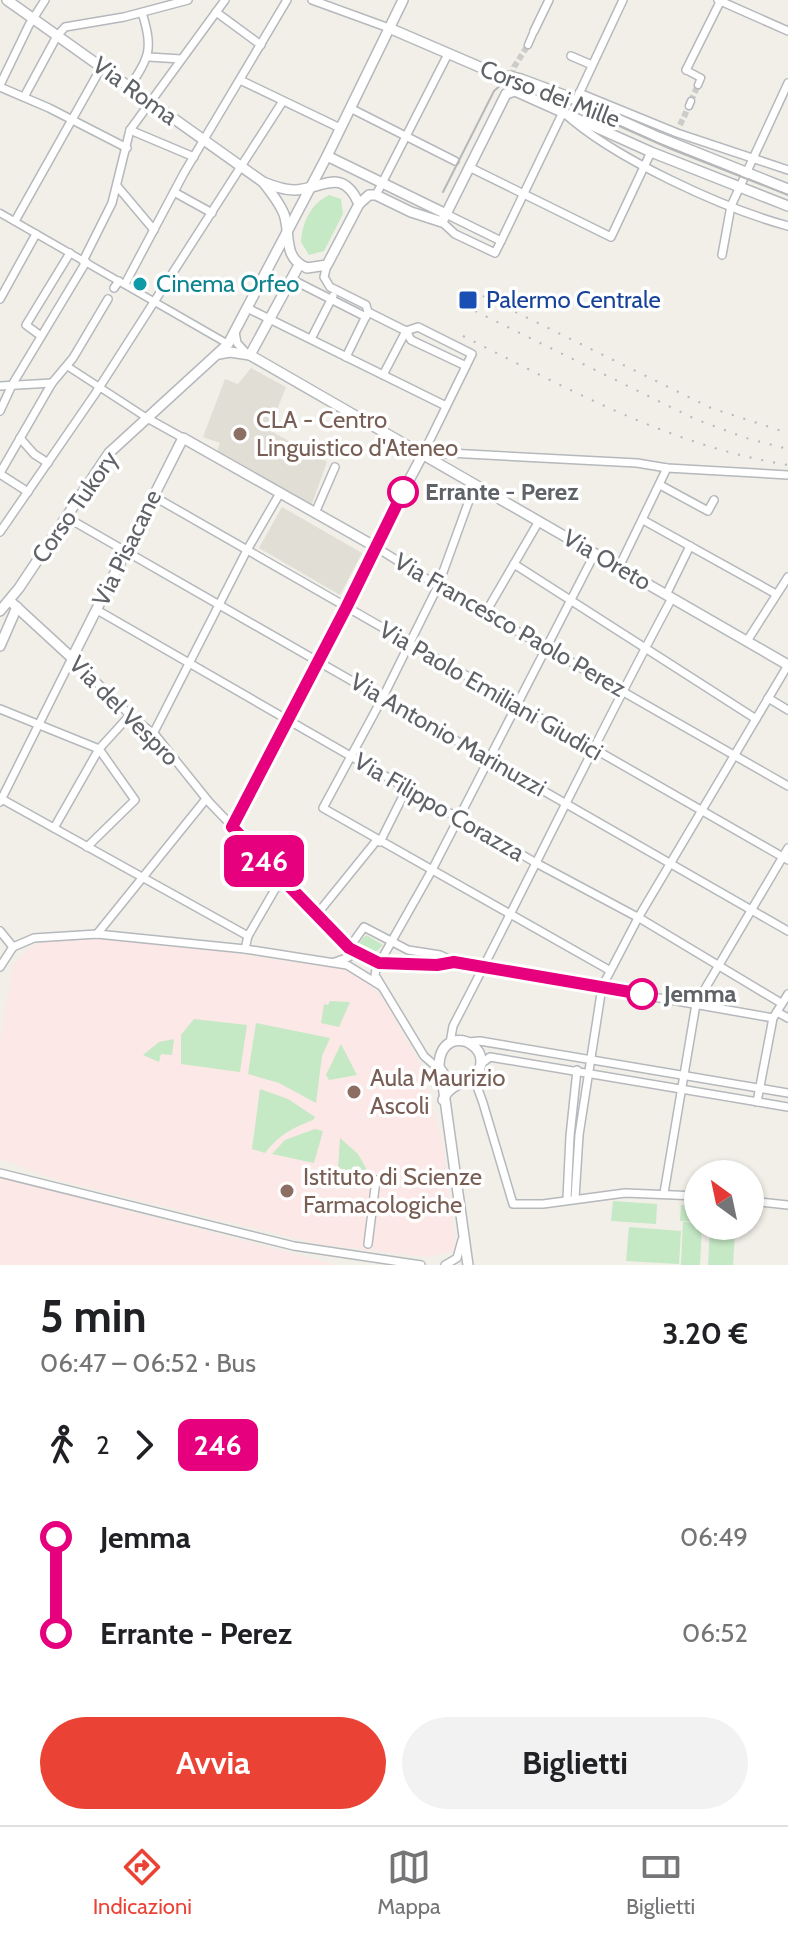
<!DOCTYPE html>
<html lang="it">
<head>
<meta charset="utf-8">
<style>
	:root { --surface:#fff; --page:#f2f2f2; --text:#202124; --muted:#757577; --line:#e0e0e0; --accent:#ea4335 }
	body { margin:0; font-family:Cabin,sans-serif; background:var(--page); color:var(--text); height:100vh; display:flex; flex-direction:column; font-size:30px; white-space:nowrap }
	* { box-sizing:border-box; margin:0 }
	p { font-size:26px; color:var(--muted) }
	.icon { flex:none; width:44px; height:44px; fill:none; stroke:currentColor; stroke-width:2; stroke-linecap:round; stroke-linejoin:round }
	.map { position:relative; height:1265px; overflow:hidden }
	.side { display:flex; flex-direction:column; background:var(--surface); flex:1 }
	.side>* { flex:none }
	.badge { padding:0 16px; border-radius:12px; font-size:28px; line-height:52px }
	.needle { width:52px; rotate:327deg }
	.fabs { position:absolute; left:684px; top:1160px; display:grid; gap:16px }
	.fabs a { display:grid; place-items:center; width:80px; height:80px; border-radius:50%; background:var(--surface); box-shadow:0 2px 6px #0004; font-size:40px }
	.map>.badge { position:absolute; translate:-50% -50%; box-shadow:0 0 0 4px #fff }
	.legs { display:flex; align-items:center; gap:12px; height:88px; padding:0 40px; font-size:26px }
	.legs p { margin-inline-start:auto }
	.summary { display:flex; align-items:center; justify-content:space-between; height:136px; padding:0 40px }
	h1 { font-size:44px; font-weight:700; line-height:60px }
	.button { display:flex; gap:16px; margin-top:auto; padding:16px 40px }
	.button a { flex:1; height:92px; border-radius:48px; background:var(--accent); color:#fff; font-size:32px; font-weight:700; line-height:92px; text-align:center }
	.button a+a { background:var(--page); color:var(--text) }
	ul { padding:0 40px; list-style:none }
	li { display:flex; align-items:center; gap:28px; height:96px; font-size:30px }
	li i { display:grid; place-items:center; width:12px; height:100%; margin:0 10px; background:currentColor }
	li i::after { content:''; width:20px; height:20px; margin:-10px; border:6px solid; border-radius:50%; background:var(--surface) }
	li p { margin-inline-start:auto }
	li:first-child i { background:linear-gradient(#0000 50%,currentColor 0) }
	li:last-child i { background:linear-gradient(currentColor 50%,#0000 0) }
	.menu { display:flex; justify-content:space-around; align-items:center; height:112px; border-top:2px solid var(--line); background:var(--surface); font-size:22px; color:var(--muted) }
	.menu a { display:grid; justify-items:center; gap:4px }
	.menu .current { color:var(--accent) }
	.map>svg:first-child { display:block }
</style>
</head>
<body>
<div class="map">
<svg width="788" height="1265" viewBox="0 0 788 1265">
	<rect width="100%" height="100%" fill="#f1efe8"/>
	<g fill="#e1ded6">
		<path d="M251,368L286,387L269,430L327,462L312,504L216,454L220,443L203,437L225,379L238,384Z"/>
		<path d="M282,507L362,553L340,595L259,548Z"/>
	</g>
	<g fill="#fce8e6">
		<path d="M100,939L233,953L346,970L363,979L383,998L421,1066L443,1145L456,1251L425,1257L318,1244L53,1179L0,1158V1042L13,964L38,942Z"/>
		<path d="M0,1178L52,1191L337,1265H0Z"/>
	</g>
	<g fill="#c5e8c5">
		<path d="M329,195L341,199L343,214L324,251L309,255L301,242C302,222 311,204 329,195Z"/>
		<path d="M366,935L383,945L377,951L368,953L364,951L365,947L362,951L356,947Z"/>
		<path d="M330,1001L350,1002L339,1027L321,1023L324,1004L328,1005Z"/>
		<path d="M194,1019L247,1025L240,1072L181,1064V1035Z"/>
		<path d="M256,1023L330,1038L322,1056L316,1103L279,1083L248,1074Z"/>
		<path d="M174,1039L172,1055L161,1054L159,1062L143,1055L159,1042Z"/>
		<path d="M341,1044L357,1075L329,1080L326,1075Z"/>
		<path d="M260,1089L288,1099L315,1117L313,1120C292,1128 279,1135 265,1153L252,1149Z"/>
		<path d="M315,1129L323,1131L314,1163L272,1154L285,1140Z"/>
		<path d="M340,1138L358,1154L370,1175L338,1168Z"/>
		<path d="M613,1201L657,1204L656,1224L611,1221Z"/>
		<path d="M681,1205L698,1206V1222L680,1221Z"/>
		<path d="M683,1222L698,1223V1226H702L700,1265H681Z"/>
		<path d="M629,1227L681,1231L679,1264L626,1261Z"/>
		<path d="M710,1229L735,1231L733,1265H708Z"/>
	</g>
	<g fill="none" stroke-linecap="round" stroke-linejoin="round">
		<g stroke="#ccccc8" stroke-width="6" stroke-dasharray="6 3" stroke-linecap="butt">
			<path d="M512,76L514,67L528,45"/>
			<path d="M691,101L698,85"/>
			<path d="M680,125L689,106"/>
		</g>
		<g stroke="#b5b8bc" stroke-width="9">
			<g id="pedestrian">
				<path d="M528,45L534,31"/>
				<path d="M686,70L701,78L698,85"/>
				<path d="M689,106L691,101"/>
				<path d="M0,213L228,344"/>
				<path d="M67,366L147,418"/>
			</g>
		</g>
		<g stroke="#b5b8bc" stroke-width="10">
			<g id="minor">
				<path d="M312,0L389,28"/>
				<path d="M718,0L788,31"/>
				<path d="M216,12L261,45"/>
				<path d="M534,31L549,0"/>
				<path d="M571,56L592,65"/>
				<path d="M149,57L181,59"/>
				<path d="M686,70L721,0"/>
				<path d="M240,80L340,128"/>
				<path d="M0,85L29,25L45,0"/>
				<path d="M0,87L49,108L127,148"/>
				<path d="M129,88C149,57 154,49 142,13"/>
				<path d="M579,93L677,133L788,170"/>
				<path d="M578,96L623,0"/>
				<path d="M24,97L57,36L65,27L124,17L188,0"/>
				<path d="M350,108L455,161"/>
				<path d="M130,130L194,157"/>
				<path d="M469,167L611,237L651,152"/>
				<path d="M117,186L154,230"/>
				<path d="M174,192L212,213"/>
				<path d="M376,195L448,54"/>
				<path d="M15,221L101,68"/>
				<path d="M442,222L455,234L495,253L501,241L446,214"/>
				<path d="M501,241L563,112C613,158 722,208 788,226"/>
				<path d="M722,255L731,206L788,83"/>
				<path d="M83,261L112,203L130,130L225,0"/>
				<path d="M327,265L324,277L330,287L366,305L368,312L406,331L418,327L472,354L423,454"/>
				<path d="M291,279L366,317"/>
				<path d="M125,284L184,173L287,0"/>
				<path d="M114,288L119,281"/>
				<path d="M0,299L36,234"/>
				<path d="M247,308L446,406"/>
				<path d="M235,332L237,343L248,355"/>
				<path d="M41,336L26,325L70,253"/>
				<path d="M311,339L333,296"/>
				<path d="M346,357L367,314"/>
				<path d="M383,375L406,331L411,340L466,366"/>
				<path d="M0,386L52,383"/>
				<path d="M0,411L12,385L86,262"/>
				<path d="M147,418L183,438"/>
				<path d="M20,438L34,454L48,463"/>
				<path d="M428,457L449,453L637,463L667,468L788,475"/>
				<path d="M0,473L52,383L73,358L108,299"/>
				<path d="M0,474L28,492"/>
				<path d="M475,484L438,586L383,697L323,808L609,970"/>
				<path d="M660,485L708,511L714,500"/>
				<path d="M153,496L788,860"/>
				<path d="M315,513L335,467"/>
				<path d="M66,517L788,931"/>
				<path d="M643,520L776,594"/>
				<path d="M0,532L95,394L283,101"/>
				<path d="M514,564L756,719"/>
				<path d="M619,567L667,468"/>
				<path d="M666,595L690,546"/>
				<path d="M97,610L538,864L641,919L781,1003"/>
				<path d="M486,612L539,521"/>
				<path d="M747,641L788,577"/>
				<path d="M768,698L788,710"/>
				<path d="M0,709L99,749L135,800L87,847"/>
				<path d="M153,734L247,550L280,493"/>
				<path d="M0,798L248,936"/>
				<path d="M0,802L72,658L130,715L156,736L209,802L349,948C381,967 418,968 454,962"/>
				<path d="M232,827L346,608L374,546L438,586L788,786"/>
				<path d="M54,828L99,749L130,715"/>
				<path d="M380,842L407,788"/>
				<path d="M322,908L377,840"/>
				<path d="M0,931L13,947"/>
				<path d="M97,934L206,799"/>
				<path d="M13,947L34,938L97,934L245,949L347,965L381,986"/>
				<path d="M245,949L248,936L281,879"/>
				<path d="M335,962L349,957V948L364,927L408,950L440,955L454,962L773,1018"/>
				<path d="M0,967L13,947"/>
				<path d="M777,1012L788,1018"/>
				<path d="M468,1042L480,1041L788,1093"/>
				<path d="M450,1043L453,1026C527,884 596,739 672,598"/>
				<path d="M481,1064L490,1057L788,1107"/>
				<path d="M441,1071L424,1056L375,975L376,969L432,870L595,553"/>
				<path d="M474,1078L483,1103L513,1204H543L625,1193L698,1196"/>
				<path d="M757,1102L773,1018L788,994"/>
				<path d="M0,1173L294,1246L421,1265"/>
				<path d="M664,1193L696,1004L788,848"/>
				<path d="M575,1198L579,1135L602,987L638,918L788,665"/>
				<path d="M567,1199L570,1136L577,1070"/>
				<path d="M750,1201L788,1205"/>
				<path d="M368,1244L376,1180"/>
				<path d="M445,1265L457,1258L462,1240"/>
			</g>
		</g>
		<g stroke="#b5b8bc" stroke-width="12">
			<g id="tertiary">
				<path d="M7,0L263,182C273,186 283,190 294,190C321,190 342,165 359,204"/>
				<path d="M389,28L496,74L521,79L564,95L658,137L788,189"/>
				<path d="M506,94L515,91L651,152L788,206"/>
				<path d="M327,156L446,214"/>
				<path d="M263,182C271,192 279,202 284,214C291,234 282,258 307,268L327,265L359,204L369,195H376L411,212L442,222L506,94"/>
				<path d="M219,354L230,352L250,355L788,665"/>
				<path d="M250,355L299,265"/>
				<path d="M10,601L72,658L183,438L374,546L423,454"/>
				<path d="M0,611L19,588L109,453L228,344L327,156L403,0"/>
				<path d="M0,646L17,607"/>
				<path d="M441,1071L468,1265"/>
				<path d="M443,1100C445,1096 446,1093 450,1090C461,1079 481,1082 481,1061C481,1055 478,1049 472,1045C467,1041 460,1040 454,1041C442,1045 439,1056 439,1067L447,1079L464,1083"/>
			</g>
		</g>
		<use href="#pedestrian" stroke="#fff" stroke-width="6"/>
		<use href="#minor" stroke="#fff" stroke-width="7"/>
		<use href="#tertiary" stroke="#fff" stroke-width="9"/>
		<path stroke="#b6b7b8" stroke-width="2" d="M443,192L494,91L502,84L511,82L563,101L671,149L788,195"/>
		<g stroke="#b6b7b8" stroke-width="2" stroke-dasharray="2 10" stroke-linecap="butt">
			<path d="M483,296L711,408L788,433"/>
			<path d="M475,311L695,419L746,438L788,449"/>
			<path d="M463,336C568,389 671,446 788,465"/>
		</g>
	</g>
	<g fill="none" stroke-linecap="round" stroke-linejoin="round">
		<g stroke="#fff" stroke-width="18">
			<path id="line-1" d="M403,492L346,608L232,827L349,948L379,963L437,965L454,962L642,994"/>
		</g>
		<use href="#line-1" stroke="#e6007e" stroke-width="12"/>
	</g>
	<circle fill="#0f9aa8" stroke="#fff" stroke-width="3" cx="140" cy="284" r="8"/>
	<rect fill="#1a4fb4" stroke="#fff" stroke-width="3" x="458" y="290" width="20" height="20" rx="4"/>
	<g fill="#8d6e63" stroke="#fff" stroke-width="3">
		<circle cx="240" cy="434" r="8"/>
		<circle cx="354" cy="1092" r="8"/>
		<circle cx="287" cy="1191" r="8"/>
	</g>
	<g fill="#fff" stroke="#e6007e" stroke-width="4">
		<circle cx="403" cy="492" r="14"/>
		<circle cx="642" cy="994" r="14"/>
	</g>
	<g text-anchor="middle" stroke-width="7" stroke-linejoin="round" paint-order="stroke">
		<g font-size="24" fill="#5f6368" stroke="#fff">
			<text transform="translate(135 91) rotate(36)" y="8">Via Roma</text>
			<text transform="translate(550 94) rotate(21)" y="8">Corso dei Mille</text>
			<text transform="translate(75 507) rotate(-55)" y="8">Corso Tukory</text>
			<text transform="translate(127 548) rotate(-64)" y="8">Via Pisacane</text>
			<text transform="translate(607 560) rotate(30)" y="8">Via Oreto</text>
			<text transform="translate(510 625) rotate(30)" y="8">Via Francesco Paolo Perez</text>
			<text transform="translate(491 691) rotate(30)" y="8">Via Paolo Emiliani Giudici</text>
			<text transform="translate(124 711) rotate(45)" y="8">Via del Vespro</text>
			<text transform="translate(448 735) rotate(30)" y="8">Via Antonio Marinuzzi</text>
			<text transform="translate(439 807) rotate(30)" y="8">Via Filippo Corazza</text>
		</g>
		<g font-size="24" fill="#0d838f" stroke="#fff" text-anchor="start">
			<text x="156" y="292">Cinema Orfeo</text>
		</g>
		<g font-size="24" fill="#164399" stroke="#fff" text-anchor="start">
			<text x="486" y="308">Palermo Centrale</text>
		</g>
		<g font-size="24" fill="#785e54" stroke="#fff" text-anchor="start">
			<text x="256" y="428">CLA - Centro<tspan x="256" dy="28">Linguistico d'Ateneo</tspan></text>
			<text x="370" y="1086">Aula Maurizio<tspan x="370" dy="28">Ascoli</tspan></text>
			<text x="303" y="1185">Istituto di Scienze<tspan x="303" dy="28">Farmacologiche</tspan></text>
		</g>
		<g font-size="24" font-weight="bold" fill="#5f6368" stroke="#fff" text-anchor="start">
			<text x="425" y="500">Errante - Perez</text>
			<text x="664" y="1002">Jemma</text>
		</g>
	</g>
</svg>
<div class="fabs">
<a><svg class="needle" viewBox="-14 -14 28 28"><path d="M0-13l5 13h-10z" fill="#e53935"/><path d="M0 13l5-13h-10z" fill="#757577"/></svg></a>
</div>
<b class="badge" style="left:264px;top:861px;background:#e6007e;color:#fff">246</b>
</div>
<section class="side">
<div class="summary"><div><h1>5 min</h1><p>06:47 – 06:52 · Bus</p></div><b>3.20 €</b></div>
<div class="legs"><svg class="icon" aria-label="walk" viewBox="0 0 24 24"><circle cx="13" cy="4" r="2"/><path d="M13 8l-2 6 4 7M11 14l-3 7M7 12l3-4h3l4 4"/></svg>2<svg class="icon" aria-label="forward" viewBox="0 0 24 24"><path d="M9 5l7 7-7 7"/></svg><b class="badge" style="background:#e6007e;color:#fff">246</b></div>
<ul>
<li><i style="color:#e6007e"></i><b>Jemma</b><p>06:49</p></li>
<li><i style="color:#e6007e"></i><b>Errante - Perez</b><p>06:52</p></li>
</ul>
<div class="button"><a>Avvia</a><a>Biglietti</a></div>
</section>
<nav class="menu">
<a class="current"><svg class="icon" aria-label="directions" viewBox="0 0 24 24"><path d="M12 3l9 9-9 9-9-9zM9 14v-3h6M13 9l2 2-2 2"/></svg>Indicazioni</a>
<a><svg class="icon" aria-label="map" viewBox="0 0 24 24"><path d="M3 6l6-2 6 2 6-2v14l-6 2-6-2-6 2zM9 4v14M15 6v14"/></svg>Mappa</a>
<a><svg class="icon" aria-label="tickets" viewBox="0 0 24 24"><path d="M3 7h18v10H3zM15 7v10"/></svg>Biglietti</a>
</nav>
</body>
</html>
